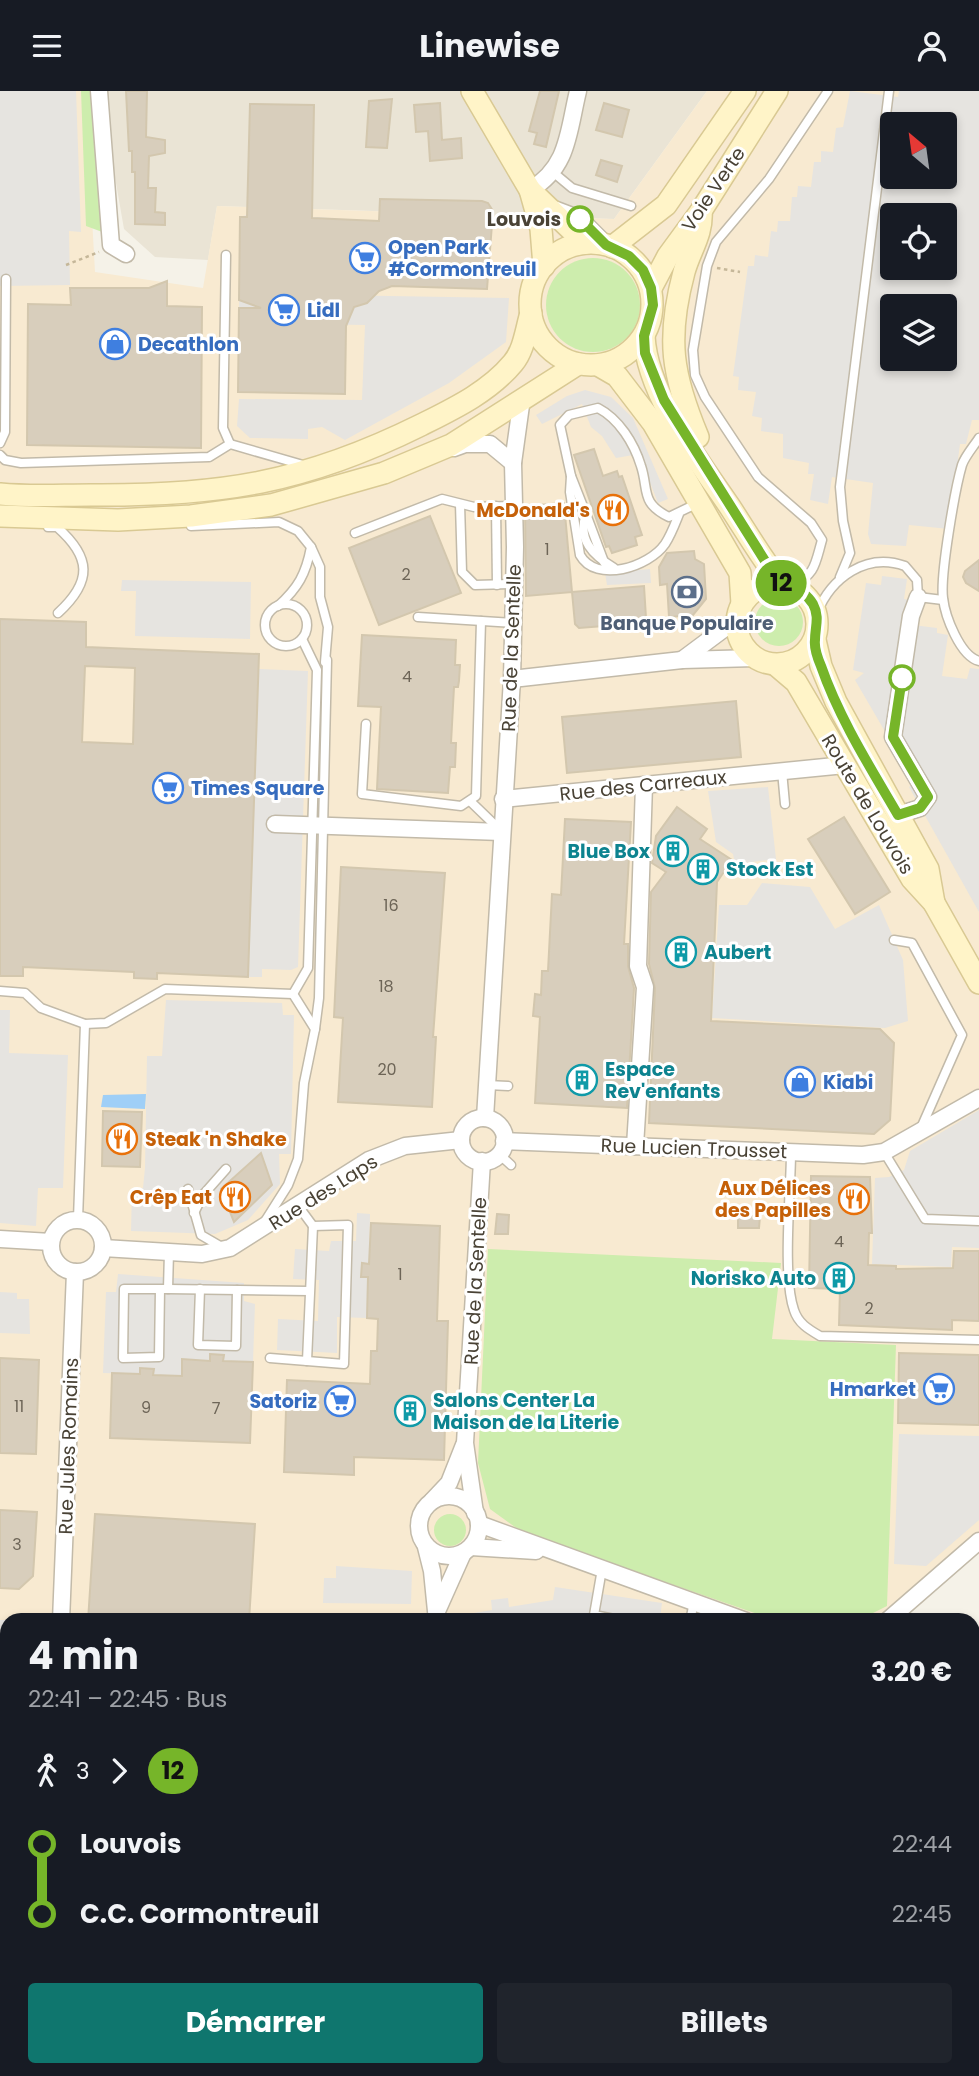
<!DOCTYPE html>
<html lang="fr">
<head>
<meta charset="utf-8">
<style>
	:root { --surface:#171b24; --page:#20242c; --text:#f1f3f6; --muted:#9ea1a6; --accent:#0f766e }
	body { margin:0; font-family:Poppins,sans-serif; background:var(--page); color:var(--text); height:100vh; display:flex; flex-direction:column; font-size:26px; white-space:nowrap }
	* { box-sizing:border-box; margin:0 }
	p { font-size:23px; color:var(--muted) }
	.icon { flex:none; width:38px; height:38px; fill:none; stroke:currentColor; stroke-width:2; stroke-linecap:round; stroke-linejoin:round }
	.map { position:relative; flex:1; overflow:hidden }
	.sheet { position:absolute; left:0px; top:1522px; width:980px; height:464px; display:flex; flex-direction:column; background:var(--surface); border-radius:21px 21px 0 0; box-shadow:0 4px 10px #0003 }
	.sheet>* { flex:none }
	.badge { padding:0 14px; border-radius:23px; font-size:24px; line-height:46px }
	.needle { width:46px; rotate:331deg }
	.controls { position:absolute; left:880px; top:21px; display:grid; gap:14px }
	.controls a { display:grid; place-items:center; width:77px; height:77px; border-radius:7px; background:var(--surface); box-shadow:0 4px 10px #0003; font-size:35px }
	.map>.badge { position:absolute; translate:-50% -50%; box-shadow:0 0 0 4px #fff }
	.legs { display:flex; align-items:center; gap:10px; height:77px; padding:0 28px; font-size:23px }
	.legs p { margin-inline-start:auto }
	.overview { display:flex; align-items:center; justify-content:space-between; height:119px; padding:0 28px }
	h1 { font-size:38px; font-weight:700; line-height:52px }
	.cta { display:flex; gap:14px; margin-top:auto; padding:14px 28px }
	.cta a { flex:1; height:80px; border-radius:7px; background:var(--accent); color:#fff; font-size:28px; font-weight:700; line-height:80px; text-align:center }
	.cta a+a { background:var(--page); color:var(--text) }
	ul { padding:0 28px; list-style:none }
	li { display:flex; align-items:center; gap:24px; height:70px; font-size:26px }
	li i { display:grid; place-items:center; width:10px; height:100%; margin:0 9px; background:currentColor }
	li i::after { content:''; width:18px; height:18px; margin:-9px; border:5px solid; border-radius:50%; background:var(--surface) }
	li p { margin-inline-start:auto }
	li:first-child i { background:linear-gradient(#0000 50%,currentColor 0) }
	li:last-child i { background:linear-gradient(currentColor 50%,#0000 0) }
	header { display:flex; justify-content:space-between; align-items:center; height:91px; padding:0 28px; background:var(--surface); font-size:32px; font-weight:700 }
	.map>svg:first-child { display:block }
</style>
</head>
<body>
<header><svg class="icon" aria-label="menu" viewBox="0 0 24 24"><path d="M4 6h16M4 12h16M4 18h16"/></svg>Linewise<svg class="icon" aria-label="person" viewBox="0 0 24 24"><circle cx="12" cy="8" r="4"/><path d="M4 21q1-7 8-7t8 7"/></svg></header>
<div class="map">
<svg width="979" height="1985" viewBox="0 0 979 1985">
	<rect width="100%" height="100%" fill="#f5f2e8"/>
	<path fill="#eae4d5" d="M100,0H707L614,128L312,118L250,13L247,116L217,115L208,169L155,166L124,138Z"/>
	<path fill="#f8ead1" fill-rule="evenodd" d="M0,0H85L95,181L203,197L217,115L614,128L707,0H979V1450L887,1529L7,1530V1979H427L426,1985H90L0,1980ZM892,33H945V86H892ZM892,124H945V177H892ZM892,215H945V268H892Z"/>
	<g fill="#cdedad">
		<path d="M81,0H94L105,142L86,135Z"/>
		<circle cx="593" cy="214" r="47"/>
		<circle cx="779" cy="531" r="24"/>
		<path d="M488,1158L781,1172L772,1248L896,1254L887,1515L859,1529H775L541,1448L515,1436L490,1418L478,1372Z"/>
		<circle cx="450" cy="1439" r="16"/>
	</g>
	<g fill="#e6e4e0" fill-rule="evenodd">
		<path d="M0,0H76L81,141L69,140L70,194L0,195Z"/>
		<path d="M850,0L898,6L899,0H979V329H972L966,353H960L949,438L909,434L906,455L871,453L868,443L873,392L832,386L828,413L810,409L814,383H808L809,372L783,367V343L761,340L762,327L752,325L756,301L738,299L739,286L733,285L748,175H754L755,164L768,166L771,140L777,141L778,130H790L792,106H797L798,95L811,96L814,71H821V60L833,61L836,37L843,36ZM892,33H945V86H892ZM892,124H945V177H892ZM892,215H945V268H892Z"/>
		<path d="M250,13L314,14L312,126L330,127L329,204L509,207L506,251L449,292L345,349L322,336L308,338V348L250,347L237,335L239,308L362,309L365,234L239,232L240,126L247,124Z"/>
		<path d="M585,299L611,306L633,327L668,408L658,412L639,363L616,367L602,345L591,336L582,313L542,333L536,324L567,305Z"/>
		<path d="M650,478L651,492L607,494L605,482Z"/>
		<path d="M882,485L907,488L904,508L909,509L905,533L937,537V542L948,544L942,585L967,588L970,577L979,578V821L909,696L915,692L855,589L864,582L853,579L866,492L881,494Z"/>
		<path d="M122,489L251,491L250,548L135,545L136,500H121Z"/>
		<path d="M259,578L308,580L298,876L291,879L262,878V886H248Z"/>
		<path d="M768,696L776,768L735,773L733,763L716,751L708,700Z"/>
		<path d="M762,792L810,796L835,838L879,814L903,869L908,930L885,937L712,927L719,814H747Z"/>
		<path d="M166,909L282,912L283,924H294L291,1063H279L280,1093L248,1129L215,1143L131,1140L132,1097H143L145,1077L147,965H162Z"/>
		<path d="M0,919H10L9,962L68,964L63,1097H38L36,1135L0,1132Z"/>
		<path d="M979,1019V1157L952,1156L951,1176L872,1173L875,1087L889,1086L904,1079L910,1060Z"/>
		<path d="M357,1122L370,1123L369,1173H362V1186H368L367,1227L337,1226V1262L277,1259L278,1228L318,1230L319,1189L293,1188L295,1158L329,1160L331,1150H356Z"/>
		<path d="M118,1183L244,1192V1210L255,1213L253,1271L223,1270V1264L211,1263L210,1270L182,1269V1285L153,1284V1278L140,1277V1283L103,1282L106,1201H116Z"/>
		<path d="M0,1201L17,1202V1208H29L30,1243L0,1242Z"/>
		<path d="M899,1343L979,1345V1429L926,1475L894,1473Z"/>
		<path d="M336,1475L412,1480L411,1513L323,1512L324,1487H336Z"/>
		<path d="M555,1496L662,1512L660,1527L671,1529L473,1530L474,1522L492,1519L491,1509L508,1507L509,1516L553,1509Z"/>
		<path d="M0,1529H10L7,1530V1695L4,1694L5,1683L0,1681Z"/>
		<rect x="0" y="1771" width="7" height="73"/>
	</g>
	<path fill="#9fcff7" d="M146,1003L145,1018L101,1016L103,1004Z"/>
	<g fill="#d8cebc" stroke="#d3c7ae" stroke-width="2" fill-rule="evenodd">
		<path d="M126,0H147L146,46L165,49V62L149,65L148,97H156L155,121L165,122V134L135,133V81H132V60H129Z"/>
		<path d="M540,0H559L546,56L534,53L537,42L529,40Z"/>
		<path d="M392,8L387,57L366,56L369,10Z"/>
		<path d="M440,12L442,49L461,47L462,67L430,70L428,40L416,41L414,14Z"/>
		<path d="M604,12L629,19L622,46L596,39Z"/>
		<path d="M250,13L314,14L312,127L379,130L380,108L482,110L488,112L493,120L487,198L392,195L379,200L367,212L354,216L346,235L345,303L238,301L239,217H261L239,209L240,126H247Z"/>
		<path d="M601,69L622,75L617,91L596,84Z"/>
		<path d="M167,190V215L202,216L201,357L27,354L28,213L71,214L70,197H149Z"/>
		<path d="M594,358L603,385L617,380L619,386L622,385L642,444L635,446L637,454L612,462L609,455L606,456L574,364Z"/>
		<path d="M564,412L572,501L644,495L646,527L642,532L579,537L575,533L572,501L526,505L525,415Z"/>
		<path d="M430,425L461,502L379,534L349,457Z"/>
		<path d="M694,460L695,468L704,473L706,508L693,524L669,526L667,493L660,494L659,476L667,462Z"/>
		<path d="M979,469V500L966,492L963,486L965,480Z"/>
		<path d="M0,528L86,531V556L259,563L248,886L157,882V888L134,887V881L23,876V885H0ZM85,575L135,577L133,653L82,651Z"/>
		<path d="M362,544L456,549L455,574H460L459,590L458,596H454L451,652H456L455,676H450L448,702L377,698L381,616L358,615Z"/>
		<path d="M736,610L741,666L567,682L562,626Z"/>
		<path d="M677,716L707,738L700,748L732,769L717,791L711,930L880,938L894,952L890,1029L874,1043L649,1032L655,897L649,873L651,801L666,781L652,772L656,745Z"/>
		<path d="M844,726L890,801L855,823L808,748Z"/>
		<path d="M565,728L631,731L624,853H628V875L634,897L627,1017L535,1012L540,926L533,925L535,903L541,904L542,880H548L552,803L561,804Z"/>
		<path d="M341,776L445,782L433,946H436L432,1016L338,1011L343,927L334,926Z"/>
		<path d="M103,1020L142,1021L140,1076L102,1075Z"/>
		<path d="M261,1062L272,1094L234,1131L221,1098Z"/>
		<path d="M811,1085L870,1086L872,1142H869L868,1174L896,1175V1178L953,1177L954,1160H979V1230L952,1229V1239L839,1234L840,1198L809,1197Z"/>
		<path d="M497,1123L509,1124L508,1143H495Z"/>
		<path d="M738,1125H760L759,1137H738Z"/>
		<path d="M371,1132L440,1135L437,1230H448L444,1369L354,1366V1384L284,1381L287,1289L370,1293L371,1260H377L378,1228L367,1227L368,1186H361L362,1172L369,1173Z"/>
		<path d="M899,1262L979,1264V1334L898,1332Z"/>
		<path d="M210,1263L224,1264L223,1270L253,1271L250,1352L110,1347L112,1282L140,1283V1277L154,1278L153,1284L182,1285V1268L210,1270Z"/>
		<path d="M0,1267L39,1269L36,1363L0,1362Z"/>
		<path d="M0,1419L37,1421L33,1485L19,1498L0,1497Z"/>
		<path d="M95,1423L255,1433L249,1530H88Z"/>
	</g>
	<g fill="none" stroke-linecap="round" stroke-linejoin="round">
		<g stroke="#c2baa9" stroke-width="11">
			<g id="service">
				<path d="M554,82L572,97L631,115"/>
				<path d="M226,164L223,337L230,353"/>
				<path d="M979,347C974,355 965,365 962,374C955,398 940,484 943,507C945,525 960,565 979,570"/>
				<path d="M0,352L5,341L6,188"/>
				<path d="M0,364L5,369L21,372L209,366L230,353L303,374"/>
				<path d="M571,385L586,423C577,449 593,464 614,477"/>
				<path d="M460,413L462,481L475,494L514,493"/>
				<path d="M496,415L497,494"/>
				<path d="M586,423L604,471"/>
				<path d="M679,423C675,433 671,444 665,453C649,476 596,493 580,464L570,401L571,385L560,334L569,324L598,317C619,328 634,352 641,375C649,399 640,412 669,426L698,412"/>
				<path d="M191,435L279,431L298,440L311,456C306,483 298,497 278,515"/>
				<path d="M48,436H57C91,466 93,490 58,522"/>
				<path d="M355,442L442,408L474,416L514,415"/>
				<path d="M311,456L320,476V506L328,536L325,571"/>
				<path d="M840,486L850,462L843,430L840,396L889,0"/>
				<path d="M792,495C816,483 815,473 822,449L811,432L758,386L705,306L695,284L693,259L707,175L716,151L769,88L828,0"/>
				<circle cx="286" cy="534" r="21"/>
				<path d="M817,522C831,487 866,461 905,475L917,489L918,506L943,509"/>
				<path d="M418,526L513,532"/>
				<path d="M366,633L362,703L461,715L476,705L481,530"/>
				<path d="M782,680L785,713"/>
				<path d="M471,711L499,738"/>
				<path d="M894,849L912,852L962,944L921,1037"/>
				<path d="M0,900L25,902L41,917L85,933L106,932L165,898L293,903"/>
				<path d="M293,903L308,877L317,579L302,548"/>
				<path d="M315,938L319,907L327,569"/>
				<path d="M487,994L508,995"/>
				<path d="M791,1061C791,1100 782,1185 794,1219C798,1232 808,1238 820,1245L979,1249"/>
				<path d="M884,1061L925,1128L979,1130"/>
				<path d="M499,1063L511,1074"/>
				<path d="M188,1098L201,1144L220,1155"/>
				<path d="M194,1122L203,1104L226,1078"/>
				<path d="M78,1128L85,933"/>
				<path d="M264,1132L288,1094L298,1068L304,992L315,938L293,903"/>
				<path d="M160,1198L159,1266L123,1267L124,1198H168L309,1200"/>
				<path d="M168,1198L169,1161"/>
				<path d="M200,1198L198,1254L236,1255L237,1199"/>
				<path d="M270,1267L344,1273L348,1134L313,1135L299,1116"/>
				<path d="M307,1270L313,1135"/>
				<path d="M602,1478L594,1524L624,1530"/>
				<path d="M690,1530L694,1511"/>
			</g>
		</g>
		<g stroke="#c2baa9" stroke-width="19">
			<g id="minor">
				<path d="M99,0L111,154L126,163"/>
				<path d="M530,99C569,76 568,41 578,0"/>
				<path d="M551,117L580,128L606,154"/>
				<path d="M454,357L465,353H490L513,372"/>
				<path d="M682,569L737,528"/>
				<path d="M512,588L682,569L755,567"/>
				<path d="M503,708L845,674"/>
				<path d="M898,724L920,717L928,706L893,646L911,525L918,506"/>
				<path d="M275,733L501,741"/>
				<path d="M485,1027L512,588L515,456L513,372L522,307"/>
				<circle cx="483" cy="1049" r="22"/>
				<path d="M504,1050L863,1064L884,1061L979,1007"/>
				<path d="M635,1055L645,896L638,875L644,694"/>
				<circle cx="77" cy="1155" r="26"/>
				<path d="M0,1148L51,1151"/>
				<path d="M103,1157L202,1163L230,1157L369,1069L405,1055L461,1049"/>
				<circle cx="449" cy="1435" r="30"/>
				<path d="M432,1410L449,1392L464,1354"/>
				<path d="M475,1422L465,1352L482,1070"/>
				<path d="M479,1433L746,1530"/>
				<path d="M426,1456L432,1480L437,1530"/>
				<path d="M471,1456L536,1460"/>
				<path d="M438,1518L463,1462"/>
				<path d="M61,1530L75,1181"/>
				<path d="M887,1530L979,1450"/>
				<path d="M973,1623L979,1619"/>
				<path d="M0,1728L7,1729"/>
				<path d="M426,1985L433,1979"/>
			</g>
		</g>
		<g stroke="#d9c993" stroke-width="24">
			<g id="secondary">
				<path d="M472,0L530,99L541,138L544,175"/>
				<path d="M530,99L585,152"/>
				<circle cx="591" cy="213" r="61"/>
				<path d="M612,156L666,114L745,0"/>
				<path d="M651,197L668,165L701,120L777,0"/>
				<path d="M644,245C647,303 698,369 730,416C747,442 762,468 781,492"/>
				<path d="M598,274L617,285L653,332L740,482L742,513"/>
				<path d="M698,346C672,284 666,248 684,181C690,159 703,143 701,120"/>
				<path d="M0,403C30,406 61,404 91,404C220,405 304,392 421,334C453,318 489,301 513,272C524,259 526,239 531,222"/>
				<path d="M0,425L118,429L191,425L271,414L384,382L451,354L578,273"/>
				<circle cx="777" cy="533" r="40"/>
				<path d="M815,549L821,575L836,611L928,778L934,812"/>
				<path d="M776,574L796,591L912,788L934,812L979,892"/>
			</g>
		</g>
		<g stroke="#ebad2c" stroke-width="32">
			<g id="motorway">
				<path d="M973,1698L979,1694"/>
				<path d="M546,1985L553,1979"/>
				<path d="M577,1985L584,1979"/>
			</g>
		</g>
		<g stroke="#c5b799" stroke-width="2.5" stroke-dasharray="3.5 3.5" stroke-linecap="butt">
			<path d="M66,174L99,161"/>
			<path d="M717,177L740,181"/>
			<path d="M0,1980L90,1985"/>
		</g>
		<use href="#service" stroke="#fff" stroke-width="8"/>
		<use href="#minor" stroke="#fff" stroke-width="16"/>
		<use href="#secondary" stroke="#fff4c8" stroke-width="21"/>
		<use href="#motorway" stroke="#ffd469" stroke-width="28"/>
	</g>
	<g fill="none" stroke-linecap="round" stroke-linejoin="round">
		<g stroke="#fff" stroke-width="16">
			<path id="line-1" d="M580,128L606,154L629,165L643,179L651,197L653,214L644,245L645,262L664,309L772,481C784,495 803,496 813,513C820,526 815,536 815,549C814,557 818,568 821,575C839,627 870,676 898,724L920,717L928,706L893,646L902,587"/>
		</g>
		<use href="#line-1" stroke="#76b529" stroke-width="10"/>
	</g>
	<defs>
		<g id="supermarket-ring" transform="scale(1.575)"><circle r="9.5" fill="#fff" stroke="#3f7fe0" stroke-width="1.5"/><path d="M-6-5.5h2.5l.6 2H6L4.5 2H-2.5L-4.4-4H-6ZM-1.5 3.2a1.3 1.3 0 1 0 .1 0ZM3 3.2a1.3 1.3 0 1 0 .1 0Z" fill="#3f7fe0"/></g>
		<g id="shop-ring" transform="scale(1.575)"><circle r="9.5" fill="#fff" stroke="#3f7fe0" stroke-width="1.5"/><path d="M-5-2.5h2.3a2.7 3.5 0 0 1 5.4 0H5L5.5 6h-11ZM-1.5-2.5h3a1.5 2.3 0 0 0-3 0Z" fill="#3f7fe0"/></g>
		<g id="restaurant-ring" transform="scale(1.575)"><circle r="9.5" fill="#fff" stroke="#e8710a" stroke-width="1.5"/><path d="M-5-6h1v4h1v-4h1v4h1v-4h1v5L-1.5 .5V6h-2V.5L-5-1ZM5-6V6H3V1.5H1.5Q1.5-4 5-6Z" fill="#e8710a"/></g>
		<g id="bank-ring" transform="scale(1.575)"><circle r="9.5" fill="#fff" stroke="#5c6f8a" stroke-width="1.5"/><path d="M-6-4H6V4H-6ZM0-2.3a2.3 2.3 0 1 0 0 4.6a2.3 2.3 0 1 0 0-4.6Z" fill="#5c6f8a"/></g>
		<g id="building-ring" transform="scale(1.575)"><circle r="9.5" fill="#fff" stroke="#0f9aa8" stroke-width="1.5"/><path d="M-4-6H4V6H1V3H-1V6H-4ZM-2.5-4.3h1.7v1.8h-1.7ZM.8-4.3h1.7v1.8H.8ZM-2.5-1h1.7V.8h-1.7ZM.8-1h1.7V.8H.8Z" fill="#0f9aa8"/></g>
	</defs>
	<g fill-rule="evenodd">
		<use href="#supermarket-ring" x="365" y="167"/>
		<use href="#supermarket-ring" x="284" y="219"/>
		<use href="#shop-ring" x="115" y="253"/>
		<use href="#restaurant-ring" x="613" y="419"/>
		<use href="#bank-ring" x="687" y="501"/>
		<use href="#supermarket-ring" x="168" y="697"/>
		<use href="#building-ring" x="673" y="760"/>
		<use href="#building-ring" x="703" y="778"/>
		<use href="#building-ring" x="681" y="861"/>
		<use href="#building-ring" x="582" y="989"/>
		<use href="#shop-ring" x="800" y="991"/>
		<use href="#restaurant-ring" x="122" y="1048"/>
		<use href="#restaurant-ring" x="235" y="1106"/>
		<use href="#restaurant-ring" x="854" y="1108"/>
		<use href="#building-ring" x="839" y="1187"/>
		<use href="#supermarket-ring" x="939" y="1298"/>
		<use href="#supermarket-ring" x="340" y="1310"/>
		<use href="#building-ring" x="410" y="1320"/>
	</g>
	<g fill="#fff" stroke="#76b529" stroke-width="3.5">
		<circle cx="580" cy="128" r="12"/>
		<circle cx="902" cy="587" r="12"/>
	</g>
	<g text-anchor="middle" stroke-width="6" stroke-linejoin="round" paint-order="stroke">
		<g font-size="16" fill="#6d6557">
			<text x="547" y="464">1</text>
			<text x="406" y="489">2</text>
			<text x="407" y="591">4</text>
			<text x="391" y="820">16</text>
			<text x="386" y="901">18</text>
			<text x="387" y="984">20</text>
			<text x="839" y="1156">4</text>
			<text x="400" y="1189">1</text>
			<text x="869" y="1223">2</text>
			<text x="19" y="1321">11</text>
			<text x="146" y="1322">9</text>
			<text x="216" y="1323">7</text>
			<text x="17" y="1459">3</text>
		</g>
		<g font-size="19" fill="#494235" stroke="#fff">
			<text transform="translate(713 98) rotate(-56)" y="7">Voie Verte</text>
			<text transform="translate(511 557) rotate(-88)" y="7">Rue de la Sentelle</text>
			<text transform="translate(643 694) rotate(-6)" y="7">Rue des Carreaux</text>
			<text transform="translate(868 713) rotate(59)" y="7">Route de Louvois</text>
			<text transform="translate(694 1057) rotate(2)" y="7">Rue Lucien Trousset</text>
			<text transform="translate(323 1101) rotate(-32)" y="7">Rue des Laps</text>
			<text transform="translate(475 1190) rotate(-87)" y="7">Rue de la Sentelle</text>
			<text transform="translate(68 1355) rotate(-88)" y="7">Rue Jules Romains</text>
		</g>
		<g font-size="19" font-weight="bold" fill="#494235" stroke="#fff" text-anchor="end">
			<text x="561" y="135">Louvois</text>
		</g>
		<g font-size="19" font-weight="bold" fill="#366cbe" stroke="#fff" text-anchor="start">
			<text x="388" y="163">Open Park<tspan x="388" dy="22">#Cormontreuil</tspan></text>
			<text x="307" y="226">Lidl</text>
			<text x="138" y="260">Decathlon</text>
			<text x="191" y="704">Times Square</text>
			<text x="823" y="998">Kiabi</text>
			<text x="916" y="1305" text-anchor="end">Hmarket</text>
			<text x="317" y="1317" text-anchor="end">Satoriz</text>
		</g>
		<g font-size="19" font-weight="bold" fill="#c56008" stroke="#fff" text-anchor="end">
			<text x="590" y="426">McDonald's</text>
			<text x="145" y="1055" text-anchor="start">Steak 'n Shake</text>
			<text x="831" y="1104">Aux Délices<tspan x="831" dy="22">des Papilles</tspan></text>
			<text x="212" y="1113">Crêp Eat</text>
		</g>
		<g font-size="19" font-weight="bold" fill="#4e5e75" stroke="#fff">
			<text x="687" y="539">Banque Populaire</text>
		</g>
		<g font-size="19" font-weight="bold" fill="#0d838f" stroke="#fff" text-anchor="start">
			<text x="650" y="767" text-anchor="end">Blue Box</text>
			<text x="726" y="785">Stock Est</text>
			<text x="704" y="868">Aubert</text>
			<text x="605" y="985">Espace<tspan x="605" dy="22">Rev'enfants</tspan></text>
			<text x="816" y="1194" text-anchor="end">Norisko Auto</text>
			<text x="433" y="1316">Salons Center La<tspan x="433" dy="22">Maison de la Literie</tspan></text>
		</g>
	</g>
</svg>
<div class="controls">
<a><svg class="needle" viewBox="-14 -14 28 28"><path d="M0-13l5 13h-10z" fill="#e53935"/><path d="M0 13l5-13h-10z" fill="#9ea1a6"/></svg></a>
<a><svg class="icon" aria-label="locate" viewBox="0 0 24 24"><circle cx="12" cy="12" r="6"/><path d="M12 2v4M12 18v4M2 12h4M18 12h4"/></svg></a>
<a><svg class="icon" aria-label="layers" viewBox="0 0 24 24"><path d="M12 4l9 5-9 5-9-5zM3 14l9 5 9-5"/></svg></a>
</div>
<b class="badge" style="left:781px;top:492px;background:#76b529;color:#111">12</b>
<section class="sheet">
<div class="overview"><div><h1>4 min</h1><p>22:41 – 22:45 · Bus</p></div><b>3.20 €</b></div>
<div class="legs"><svg class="icon" aria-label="walk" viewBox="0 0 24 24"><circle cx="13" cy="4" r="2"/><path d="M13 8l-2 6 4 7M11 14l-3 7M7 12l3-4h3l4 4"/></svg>3<svg class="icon" aria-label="forward" viewBox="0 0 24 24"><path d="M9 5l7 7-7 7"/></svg><b class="badge" style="background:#76b529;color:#111">12</b></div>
<ul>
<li><i style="color:#76b529"></i><b>Louvois</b><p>22:44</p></li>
<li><i style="color:#76b529"></i><b>C.C. Cormontreuil</b><p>22:45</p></li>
</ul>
<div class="cta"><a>Démarrer</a><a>Billets</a></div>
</section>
</div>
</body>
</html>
